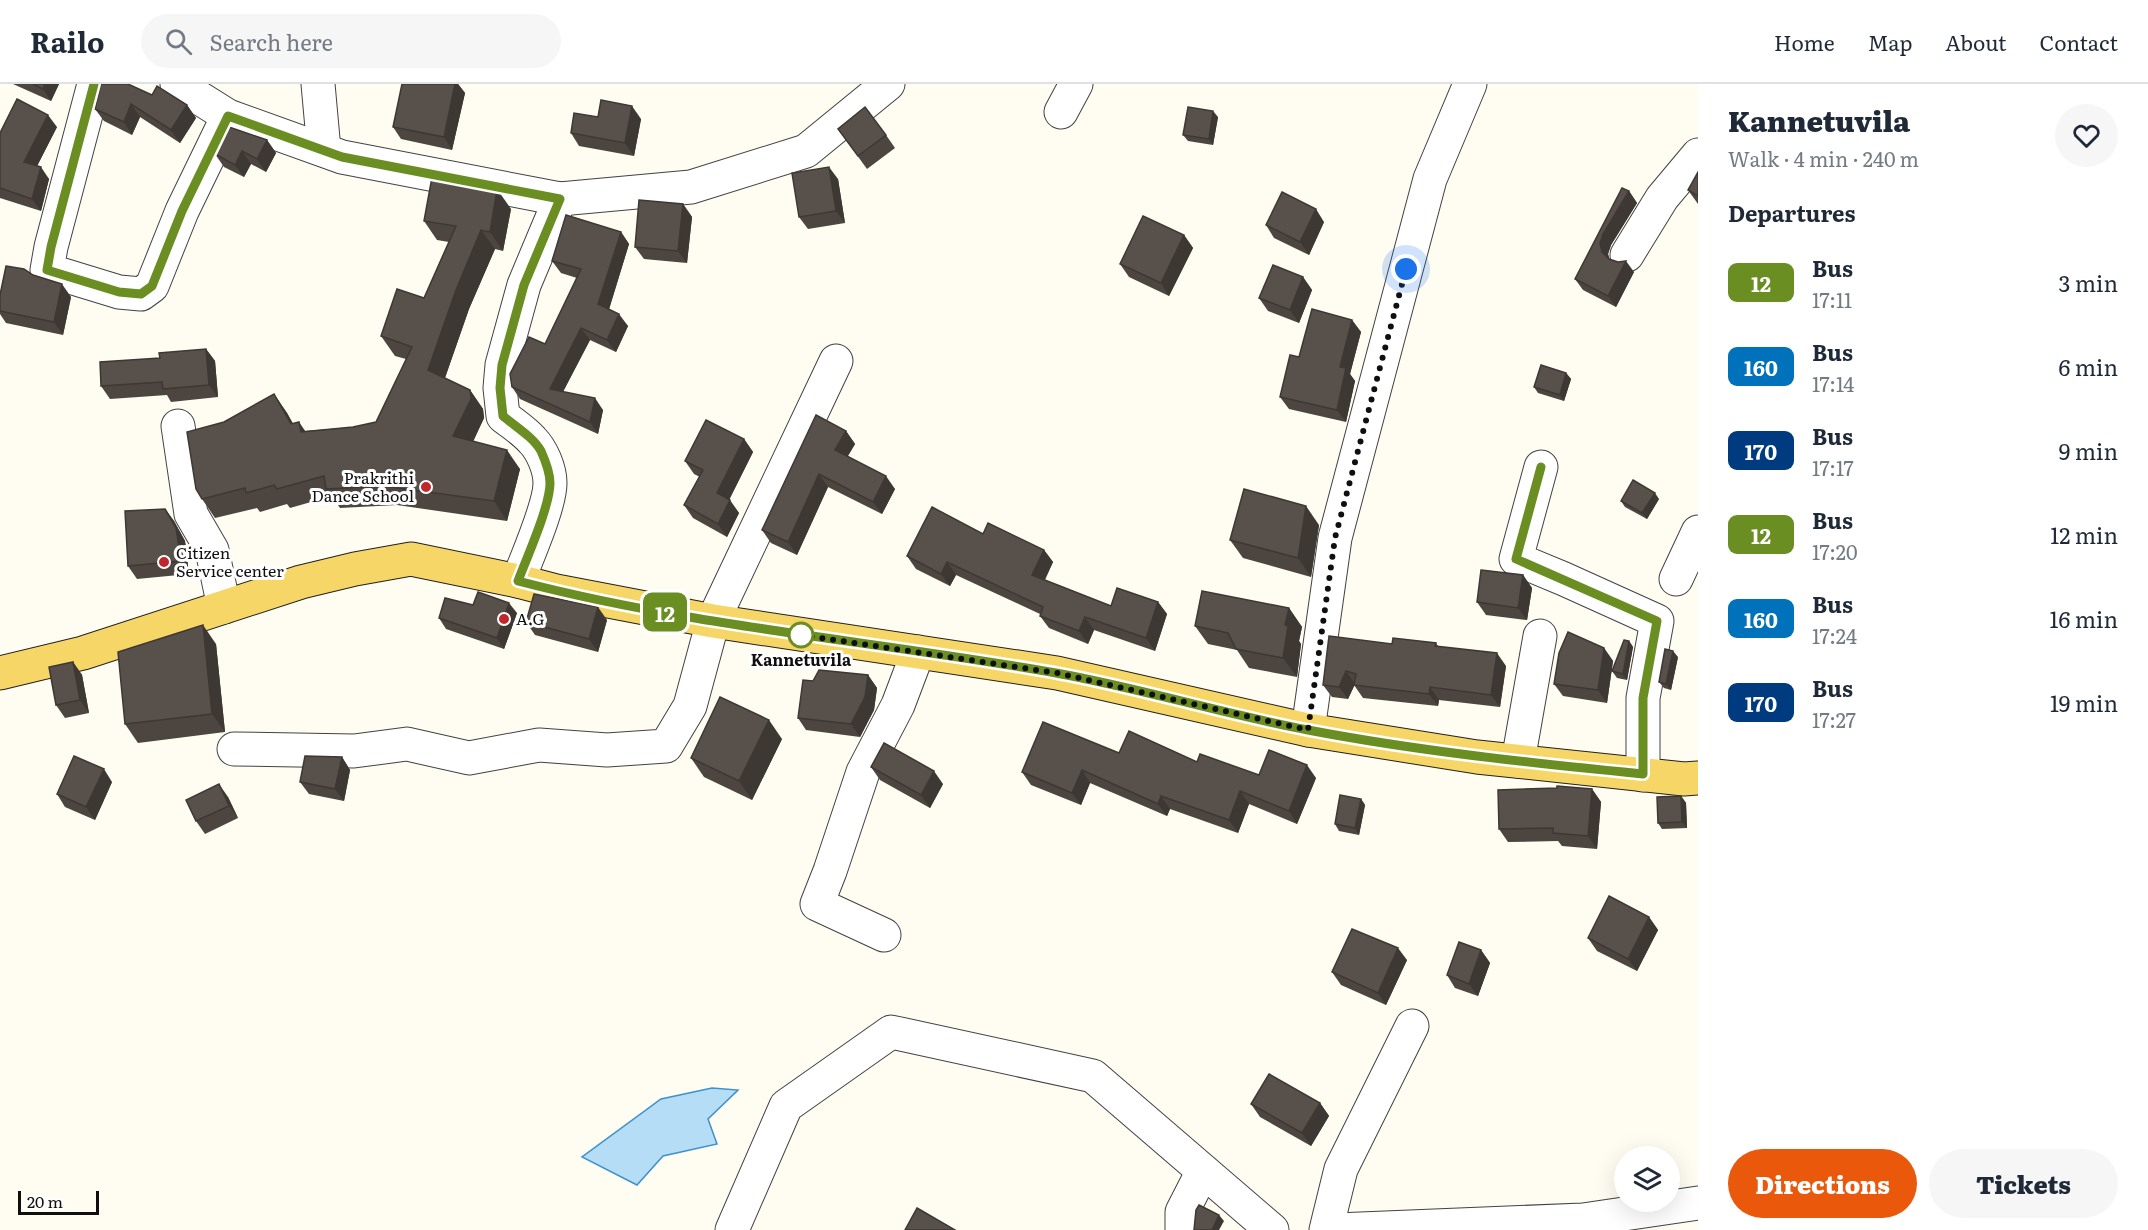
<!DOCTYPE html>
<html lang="en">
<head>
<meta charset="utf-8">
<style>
	:root { --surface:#fff; --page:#f6f6f7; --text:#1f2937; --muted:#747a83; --line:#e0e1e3; --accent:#ea580c }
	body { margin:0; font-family:Literata,serif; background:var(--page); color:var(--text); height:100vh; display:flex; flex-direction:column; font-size:22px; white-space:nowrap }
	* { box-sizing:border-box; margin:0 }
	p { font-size:20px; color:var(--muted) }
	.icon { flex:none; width:33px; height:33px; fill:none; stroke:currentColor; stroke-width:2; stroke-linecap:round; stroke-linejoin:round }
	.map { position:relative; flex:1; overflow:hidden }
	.side { display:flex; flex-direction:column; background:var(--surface); width:450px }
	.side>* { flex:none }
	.badge { padding:0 12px; border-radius:9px; font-size:21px; line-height:39px }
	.fabs { position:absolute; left:1614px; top:1062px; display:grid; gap:12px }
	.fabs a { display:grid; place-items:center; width:66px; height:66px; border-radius:50%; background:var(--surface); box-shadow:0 6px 24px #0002; font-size:30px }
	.scale { position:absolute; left:18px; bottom:15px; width:81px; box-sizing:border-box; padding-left:6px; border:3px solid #0f0f0f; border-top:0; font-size:16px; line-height:21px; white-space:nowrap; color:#0f0f0f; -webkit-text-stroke:4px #fff; paint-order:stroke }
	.you { position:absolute; width:30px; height:30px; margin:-15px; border:4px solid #fff; border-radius:50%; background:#1a73e8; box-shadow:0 0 0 9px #1a73e833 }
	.map>.badge { position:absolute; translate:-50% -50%; box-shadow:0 0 0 3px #fff }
	h2 { padding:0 30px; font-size:22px; line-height:54px }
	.round { display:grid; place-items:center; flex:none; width:63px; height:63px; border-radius:32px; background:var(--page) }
	.headline { display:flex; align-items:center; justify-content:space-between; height:102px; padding:0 30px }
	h1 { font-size:28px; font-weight:800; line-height:45px }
	.action { display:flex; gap:12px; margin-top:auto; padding:12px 30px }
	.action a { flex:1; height:69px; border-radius:36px; background:var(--accent); color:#fff; font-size:24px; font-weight:800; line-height:69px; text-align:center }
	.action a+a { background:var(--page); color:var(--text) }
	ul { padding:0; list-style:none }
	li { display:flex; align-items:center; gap:18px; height:84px; padding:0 30px }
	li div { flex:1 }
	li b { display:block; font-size:22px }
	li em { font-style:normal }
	li .badge { min-width:66px; font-weight:700; text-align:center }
	header { display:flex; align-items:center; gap:36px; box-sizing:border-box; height:84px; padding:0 30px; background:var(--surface); border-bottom:2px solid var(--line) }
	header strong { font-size:28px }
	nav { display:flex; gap:33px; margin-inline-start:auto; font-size:21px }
	.search { width:420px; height:54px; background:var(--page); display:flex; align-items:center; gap:15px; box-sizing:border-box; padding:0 21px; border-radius:33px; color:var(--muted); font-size:22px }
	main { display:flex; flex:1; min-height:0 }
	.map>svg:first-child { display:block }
</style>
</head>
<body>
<header>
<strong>Railo</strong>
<div class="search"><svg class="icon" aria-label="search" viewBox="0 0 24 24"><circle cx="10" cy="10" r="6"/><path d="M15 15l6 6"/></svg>Search here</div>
<nav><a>Home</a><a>Map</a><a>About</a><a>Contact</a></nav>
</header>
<main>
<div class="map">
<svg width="1698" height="1146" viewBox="0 0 1698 1146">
	<rect width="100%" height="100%" fill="#fffcf1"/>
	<path fill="#b6ddf6" stroke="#3d91cd" stroke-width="1.5" d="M712,1004L738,1006L708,1035L717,1060L663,1072L637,1101L582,1073L661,1015Z"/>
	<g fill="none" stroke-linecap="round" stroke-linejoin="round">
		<g stroke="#424242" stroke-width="35">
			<g id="minor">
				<path d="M94,0L51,163L47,186L119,208L141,210L152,202L182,127L228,32"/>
				<path d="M177,0L228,32L342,73L560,115L691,103L806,67L888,0"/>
				<path d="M318,0L324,66"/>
				<path d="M1061,28L1076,0"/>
				<path d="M1627,171L1662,114L1698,71"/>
				<path d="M178,342L191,430L212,466L224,523"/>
				<path d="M1541,383L1516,475L1564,495L1657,537L1643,614V691"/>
				<path d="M1676,495L1698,448"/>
				<path d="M518,497C527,473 550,422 550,399C550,385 542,366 532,356C524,347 513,340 503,332L500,304L502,281L524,201L560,115"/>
				<path d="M1308,646L1335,454L1430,95L1470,0"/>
				<path d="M234,665L354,667L407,660L469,674L539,661L607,666L666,662L690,622L713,537L836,277"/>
				<path d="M1518,677L1540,552"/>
				<path d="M884,851L817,820L830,787L863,688L898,621L918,568"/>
				<path d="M732,1146L786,1022L891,948L1093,992L1272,1146"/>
				<path d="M1182,1146V1128L1203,1087"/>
				<path d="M1326,1146L1341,1085L1412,942"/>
				<path d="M1336,1146L1583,1136L1698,1119"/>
			</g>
		</g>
		<g stroke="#202020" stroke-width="35">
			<path id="major" d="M0,589L83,569L301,498L355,485L411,475L518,497L556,507L713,537L1057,589L1308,646L1477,673L1684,695L1698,694"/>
		</g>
		<use href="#minor" stroke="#fff" stroke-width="33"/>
		<use href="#major" stroke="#f7d668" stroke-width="33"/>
	</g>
	<g fill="#4c4540">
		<path d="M13,0H59L51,17Z"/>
		<path d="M402,0H458L465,9L452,66L401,55L393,43Z"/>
		<path d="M152,11L187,21L196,34L180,59L140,33L132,51L104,37L95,25Z"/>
		<path d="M598,33L641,35L634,72L579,62L571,49Z"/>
		<path d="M1218,33L1213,61L1188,57L1183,51Z"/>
		<path d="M57,43L37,82L49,95L41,127L0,114V49Z"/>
		<path d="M838,45L886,51L895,64L867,85Z"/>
		<path d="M267,56L276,69L266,88L251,80L244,93L224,83L215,70Z"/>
		<path d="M1698,88V120L1688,106Z"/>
		<path d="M838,95L845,139L808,145L799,133Z"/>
		<path d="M1629,107L1637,119L1611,161L1608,170L1610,176L1634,188L1616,223L1583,206L1575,195Z"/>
		<path d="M683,120L692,133L687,179L644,175L635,163Z"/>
		<path d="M511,125L503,167L495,165L469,225L445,294L470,306L483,325L484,334L473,357L520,385L507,437L397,421L340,424L332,412L290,424L287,420L260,428L257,424L215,434L202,415L224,338L274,310L287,329L293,340L305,347L353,343L376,338L406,275L395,272L381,252L424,214L449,158L437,156L424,137Z"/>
		<path d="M1324,138L1309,171L1274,154L1266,141Z"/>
		<path d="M621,148L629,160L609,225L628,242L616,268L590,256L563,308L603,326L598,350L520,315L512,303L545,260L577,194L561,189L552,177Z"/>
		<path d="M1184,151L1193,164L1169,212L1129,193L1120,180Z"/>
		<path d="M33,191L71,213L63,251L6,239L0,230V211Z"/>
		<path d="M1303,193L1312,206L1299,239L1268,227L1259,214Z"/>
		<path d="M1352,236L1361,248L1350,290L1355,297L1346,338L1289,325L1280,313L1299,273Z"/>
		<path d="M206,265L215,277L218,313L171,318L167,311L110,315L101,302L160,274Z"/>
		<path d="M1566,289L1571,295L1564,317L1538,309L1534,303Z"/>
		<path d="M846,347L855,360L848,372L895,405L882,430L828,403L797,471L771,459L762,446Z"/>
		<path d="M744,355L753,368L729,416L739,429L727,453L693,434L684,421L700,393L694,390L685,377Z"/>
		<path d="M1659,415L1647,435L1625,423L1621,417Z"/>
		<path d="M165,425L174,437L185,457L189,490L137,495L128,482Z"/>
		<path d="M1319,441L1311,493L1243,474L1230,456Z"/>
		<path d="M983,450L1044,466L1053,478L1045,496L1111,522L1158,518L1167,530L1155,567L1094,546L1088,560L1049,544L1040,532V530L956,491L950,502L916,485L907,472Z"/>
		<path d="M1523,491L1532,504L1527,536L1486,531L1477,518Z"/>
		<path d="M473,521L517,529L504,565L446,545L439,534Z"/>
		<path d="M1289,524L1302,543L1299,557L1301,560L1297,593L1249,584L1237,566L1208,560L1195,542Z"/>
		<path d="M607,536L598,568L535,551L526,538Z"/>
		<path d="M1629,557L1633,563L1627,596L1617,594L1612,587Z"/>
		<path d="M1436,559L1438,562L1506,582L1500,623L1439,616L1438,622L1363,614L1354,601L1355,600L1348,615L1332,613L1323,601L1392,560Z"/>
		<path d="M216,560L225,648L138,659L125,640Z"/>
		<path d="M1604,564L1613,577L1607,619L1563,612L1554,600Z"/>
		<path d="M1678,573L1671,606L1664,604L1659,598Z"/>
		<path d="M73,578L82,591L89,629L65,634L56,621Z"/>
		<path d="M868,591L877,604L874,626L860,653L806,646L798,634L813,597Z"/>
		<path d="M782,655L752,716L704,693L691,674Z"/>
		<path d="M1119,669L1197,678L1259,691L1316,694L1297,740L1249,720L1238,749L1170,725L1167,732L1090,699L1081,721L1031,701L1022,688Z"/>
		<path d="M342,673L350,686L344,717L309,710L300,698Z"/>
		<path d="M871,683L943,700L930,724L880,696Z"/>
		<path d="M112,698L95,736L65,723L57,710Z"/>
		<path d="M1592,705L1601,718L1597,765L1562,762L1558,757L1508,758L1499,745Z"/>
		<path d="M1681,712L1686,719L1687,744L1662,745L1658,739Z"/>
		<path d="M228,713L238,734L205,750L196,737Z"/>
		<path d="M1361,715L1365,721L1359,751L1339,747L1335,740Z"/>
		<path d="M1649,833L1658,846L1637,887L1597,867L1588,854Z"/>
		<path d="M1481,866L1490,879L1478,912L1455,904L1447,891Z"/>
		<path d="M1407,876L1386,921L1341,901L1332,888Z"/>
		<path d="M1320,1019L1329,1032L1311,1062L1260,1033L1251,1020Z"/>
	</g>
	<g fill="#3e3834">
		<path d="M45,0H59L51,17L43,5Z"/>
		<path d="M455,0H458L465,9L452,66L444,53Z"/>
		<path d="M131,20L140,33L132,51L124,38Z"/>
		<path d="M187,21L196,34L180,59L171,46Z"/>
		<path d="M632,22L641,35L634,72L625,59Z"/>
		<path d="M1213,27L1218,33L1213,61L1209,55Z"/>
		<path d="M48,31L57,43L33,90L24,78Z"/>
		<path d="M267,56L276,69L266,88L257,75Z"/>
		<path d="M242,67L251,80L244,93L235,81Z"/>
		<path d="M41,83L49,95L41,127L32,115Z"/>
		<path d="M829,83L838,95L845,139L836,127Z"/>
		<path d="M497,105L511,125L503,167L490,148Z"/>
		<path d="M1629,107L1637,119L1611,161L1608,170L1610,179L1602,168L1600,159L1603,150Z"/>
		<path d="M683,120L692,133L687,179L678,167Z"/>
		<path d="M1316,125L1324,138L1309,171L1300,158Z"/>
		<path d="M481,146L495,165L469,225L441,305L428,286L456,206Z"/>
		<path d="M621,148L629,160L607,232L598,220Z"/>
		<path d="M1184,151L1193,164L1169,212L1161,199Z"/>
		<path d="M1626,177L1634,188L1616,223L1608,212Z"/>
		<path d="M1303,193L1312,206L1299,239L1290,226Z"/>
		<path d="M62,200L71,213L63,251L54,238Z"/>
		<path d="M619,230L628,242L616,268L607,256Z"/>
		<path d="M1352,236L1361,248L1350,290L1355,297L1346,338L1337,326L1340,283Z"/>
		<path d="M581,244L590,256L558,317L550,305Z"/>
		<path d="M206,265L215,277L218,313L209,301Z"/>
		<path d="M1566,289L1571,295L1564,317L1560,311Z"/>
		<path d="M470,306L483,325L484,334L467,371L453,352Z"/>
		<path d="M274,310L287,329L304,359L291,340Z"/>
		<path d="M595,314L603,326L598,350L590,338Z"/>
		<path d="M299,338L312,357L301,348Z"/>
		<path d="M846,347L855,360L844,378L835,366Z"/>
		<path d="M744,355L753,368L726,422L717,409Z"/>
		<path d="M507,366L520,385L507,437L494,417Z"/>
		<path d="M819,390L828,403L797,471L788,458Z"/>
		<path d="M886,392L895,405L882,430L873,418Z"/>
		<path d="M1655,409L1659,415L1647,435L1642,429Z"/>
		<path d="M730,416L739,429L727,453L718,440Z"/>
		<path d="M1306,422L1319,441L1311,493L1298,474Z"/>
		<path d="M165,425L174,437L185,457L189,490L181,477Z"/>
		<path d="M1044,466L1053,478L1041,503L1032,491Z"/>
		<path d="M947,478L956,491L950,502L941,490Z"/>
		<path d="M1523,491L1532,504L1527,536L1518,524Z"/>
		<path d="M1158,518L1167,530L1155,567L1146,554Z"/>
		<path d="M509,519L517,529L504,565L497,554Z"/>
		<path d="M598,523L607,536L598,568L589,555Z"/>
		<path d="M1289,524L1302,543L1299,557L1301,560L1297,593L1283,574L1285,541Z"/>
		<path d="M1085,533L1094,546L1088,560L1079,547Z"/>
		<path d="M203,541L216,560L225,648L212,630Z"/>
		<path d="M1629,557L1633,563L1627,596L1623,590Z"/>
		<path d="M1604,564L1613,577L1607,619L1598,606Z"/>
		<path d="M1673,567L1678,573L1671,606L1666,600Z"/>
		<path d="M1497,569L1506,582L1500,623L1491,611Z"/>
		<path d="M73,578L82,591L89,629L80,616Z"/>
		<path d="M1346,587L1355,600L1348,615L1339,603Z"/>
		<path d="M868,591L877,604L874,626L860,653L851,640Z"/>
		<path d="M1430,603L1439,616L1438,622L1429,610Z"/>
		<path d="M769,636L782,655L752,716L739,697Z"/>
		<path d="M342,673L350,686L344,717L335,705Z"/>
		<path d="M1307,681L1316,694L1297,740L1289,727Z"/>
		<path d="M104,685L112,698L95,736L86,723Z"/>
		<path d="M1082,686L1090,699L1081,721L1072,709Z"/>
		<path d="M934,687L943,700L930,724L921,711Z"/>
		<path d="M219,700L228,713L238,734L229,722Z"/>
		<path d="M1592,705L1601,718L1597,765L1588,752Z"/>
		<path d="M1240,707L1249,720L1238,749L1229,736Z"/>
		<path d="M1161,712L1170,725L1167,732L1158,720Z"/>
		<path d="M1681,712L1686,719L1687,744L1682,738Z"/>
		<path d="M1361,715L1365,721L1359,751L1355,744Z"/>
		<path d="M1649,833L1658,846L1637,887L1628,875Z"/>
		<path d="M1398,864L1407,876L1386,921L1378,909Z"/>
		<path d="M1481,866L1490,879L1478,912L1469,900Z"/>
		<path d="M1320,1019L1329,1032L1311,1062L1302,1049Z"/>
		<path d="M1219,1131L1224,1137L1219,1146H1212Z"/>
	</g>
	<g fill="#58504b" stroke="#3e3834" stroke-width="1.5">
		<path d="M33,0H45L43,5Z"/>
		<path d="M101,0H128L152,11L157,2L187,21L171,46L131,20L124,38L95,25Z"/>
		<path d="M402,0H455L444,53L393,43Z"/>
		<path d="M17,15L48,31L24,78L41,83L32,115L0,104V49Z"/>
		<path d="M601,16L632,22L625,59L571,49L574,29L598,33Z"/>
		<path d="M865,23L886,51L858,72L838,45Z"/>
		<path d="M1188,23L1213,27L1209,55L1183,51Z"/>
		<path d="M229,43L267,56L257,75L242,67L235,81L215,70Z"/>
		<path d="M829,83L836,127L799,133L792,89Z"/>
		<path d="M1698,88V112L1688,106Z"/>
		<path d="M432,93L497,105L490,148L481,146L456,206L428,286L470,306L471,315L453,352L507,366L494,417L383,402L326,405L324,392L277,405L274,401L246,409L245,404L202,415L196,405L187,348L224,338L274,310L291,340L299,338L301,348L353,343L376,338L412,263L381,252L397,205L424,214L456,142L424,137Z"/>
		<path d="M1622,104L1629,107L1603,150L1600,159L1602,168L1609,175L1618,178L1626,177L1608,212L1575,195Z"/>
		<path d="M1282,108L1316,125L1300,158L1266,141Z"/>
		<path d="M639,116L683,120L678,167L635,163Z"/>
		<path d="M566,131L621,148L598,220L619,230L607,256L581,244L550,305L595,314L590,338L512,303L510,290L529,253L545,260L581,185L552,177Z"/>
		<path d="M1143,132L1184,151L1161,199L1120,180Z"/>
		<path d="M1273,181L1303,193L1290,226L1259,214Z"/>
		<path d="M6,182L24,185L33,191L62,200L54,238L0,227V211Z"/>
		<path d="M1312,225L1352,236L1340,283L1346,284L1337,326L1280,313L1290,271L1299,273Z"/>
		<path d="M206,265L209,301L163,305L162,298L101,302L100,278L160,274L159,269Z"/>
		<path d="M1541,281L1566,289L1560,311L1534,303Z"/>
		<path d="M816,331L846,347L835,366L886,392L873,418L819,390L788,458L762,446Z"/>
		<path d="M706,336L744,355L717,409L730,416L718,440L684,421L703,386L685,377Z"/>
		<path d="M1633,396L1655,409L1642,429L1621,417Z"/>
		<path d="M1244,405L1306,422L1298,474L1230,456Z"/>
		<path d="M932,423L983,450L988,439L1044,466L1032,491L1111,522L1117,504L1158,518L1146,554L1085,533L1079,547L1040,532L1043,523L947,478L941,490L907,472Z"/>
		<path d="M165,425L176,444L181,477L128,482L125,427Z"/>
		<path d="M1481,486L1523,491L1518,524L1477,518Z"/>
		<path d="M1202,507L1289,524L1285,541L1288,542L1283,574L1236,565L1228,549L1195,542Z"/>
		<path d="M478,508L509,519L497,554L439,534L445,514L473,521Z"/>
		<path d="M534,510L598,523L589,555L526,538Z"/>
		<path d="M203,541L212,630L125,640L118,568Z"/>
		<path d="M1568,548L1604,564L1598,606L1554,600L1559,569Z"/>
		<path d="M1329,552L1392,560L1393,554L1436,559L1435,562L1497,569L1491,611L1430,603L1429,610L1354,601L1356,590L1346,587L1339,603L1323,601Z"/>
		<path d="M1624,556L1629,557L1623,590L1612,587Z"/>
		<path d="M1665,565L1673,567L1666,600L1659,598Z"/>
		<path d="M73,578L80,616L56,621L49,583Z"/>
		<path d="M819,586L868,591L865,613L851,640L798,634L803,596L813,597Z"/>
		<path d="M720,613L769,636L739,697L691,674Z"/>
		<path d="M1043,638L1119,669L1129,647L1197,678L1200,670L1259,691L1269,666L1307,681L1289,727L1240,707L1229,736L1161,712L1158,720L1082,686L1072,709L1022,688Z"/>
		<path d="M884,659L934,687L921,711L871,683Z"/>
		<path d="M74,672L104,685L86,723L57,710Z"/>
		<path d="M305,672L342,673L335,705L300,698Z"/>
		<path d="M219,700L229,722L196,737L186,716Z"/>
		<path d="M1557,702L1592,705L1588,752L1553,749V744L1499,745L1498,706L1557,704Z"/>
		<path d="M1340,711L1361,715L1355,744L1335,740Z"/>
		<path d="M1681,712L1682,738L1658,739L1657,713Z"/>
		<path d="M1609,812L1649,833L1628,875L1588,854Z"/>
		<path d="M1352,845L1398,864L1378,909L1332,888Z"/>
		<path d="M1459,858L1481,866L1469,900L1447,891Z"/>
		<path d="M1269,990L1320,1019L1302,1049L1251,1020Z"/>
		<path d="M1199,1121L1219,1131L1212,1146H1194L1196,1126Z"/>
		<path d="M917,1124L955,1146H905Z"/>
	</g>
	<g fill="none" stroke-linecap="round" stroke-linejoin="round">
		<g stroke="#fff" stroke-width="14">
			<path id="line" d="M94,0L51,163L47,186L119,208L141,210L152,202L182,127L228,32L342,73L560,115L524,201L502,281L500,304L503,332C516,343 533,353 541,367C545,376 550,389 550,399C550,422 527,473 518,497C694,543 877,557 1056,589C1140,604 1223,630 1308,646C1418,667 1531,679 1643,690V614L1657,537L1516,475L1541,383"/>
		</g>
		<use href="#line" stroke="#6b8e23" stroke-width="9"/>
		<path stroke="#0f0f0f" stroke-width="6" stroke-dasharray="0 10.8" d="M801,551L1057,589L1308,646L1335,454L1406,185"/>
	</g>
	<g fill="#bf272c" stroke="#fff" stroke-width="2">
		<circle cx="426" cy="403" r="6"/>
		<circle cx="164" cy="478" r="6"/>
		<circle cx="504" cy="535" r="6"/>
	</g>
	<circle fill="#fff" stroke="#6b8e23" stroke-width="3" cx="801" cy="551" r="12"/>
	<g text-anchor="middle" stroke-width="6" stroke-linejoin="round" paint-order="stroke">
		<g font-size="16" fill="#0f0f0f" stroke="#fff" text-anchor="start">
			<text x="414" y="400" text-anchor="end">Prakrithi<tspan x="414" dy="18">Dance School</tspan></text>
			<text x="176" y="475">Citizen<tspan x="176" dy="18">Service center</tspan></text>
			<text x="516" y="541">A.G</text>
		</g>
		<g font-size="16" font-weight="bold" fill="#0f0f0f" stroke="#fff">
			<text x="801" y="582">Kannetuvila</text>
		</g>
	</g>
</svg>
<div class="fabs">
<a><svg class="icon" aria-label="layers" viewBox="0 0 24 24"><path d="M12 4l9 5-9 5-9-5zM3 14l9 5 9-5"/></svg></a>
</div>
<div class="scale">20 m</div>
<div class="you" style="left:1406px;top:185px"></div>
<b class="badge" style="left:665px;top:528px;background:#6b8e23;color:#fff">12</b>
</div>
<section class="side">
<div class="headline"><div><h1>Kannetuvila</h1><p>Walk · 4 min · 240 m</p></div><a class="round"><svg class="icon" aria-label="heart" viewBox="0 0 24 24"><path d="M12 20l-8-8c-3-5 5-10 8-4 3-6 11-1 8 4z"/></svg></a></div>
<h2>Departures</h2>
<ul>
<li><span class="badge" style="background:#6b8e23;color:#fff">12</span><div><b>Bus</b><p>17:11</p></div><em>3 min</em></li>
<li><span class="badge" style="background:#0072bc;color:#fff">160</span><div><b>Bus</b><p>17:14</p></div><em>6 min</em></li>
<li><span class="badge" style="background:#003b80;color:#fff">170</span><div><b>Bus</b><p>17:17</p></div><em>9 min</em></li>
<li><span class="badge" style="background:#6b8e23;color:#fff">12</span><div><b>Bus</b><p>17:20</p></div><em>12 min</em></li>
<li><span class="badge" style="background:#0072bc;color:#fff">160</span><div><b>Bus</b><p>17:24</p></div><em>16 min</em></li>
<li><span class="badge" style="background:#003b80;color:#fff">170</span><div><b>Bus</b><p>17:27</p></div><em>19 min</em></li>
</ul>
<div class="action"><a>Directions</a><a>Tickets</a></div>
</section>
</main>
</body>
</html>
